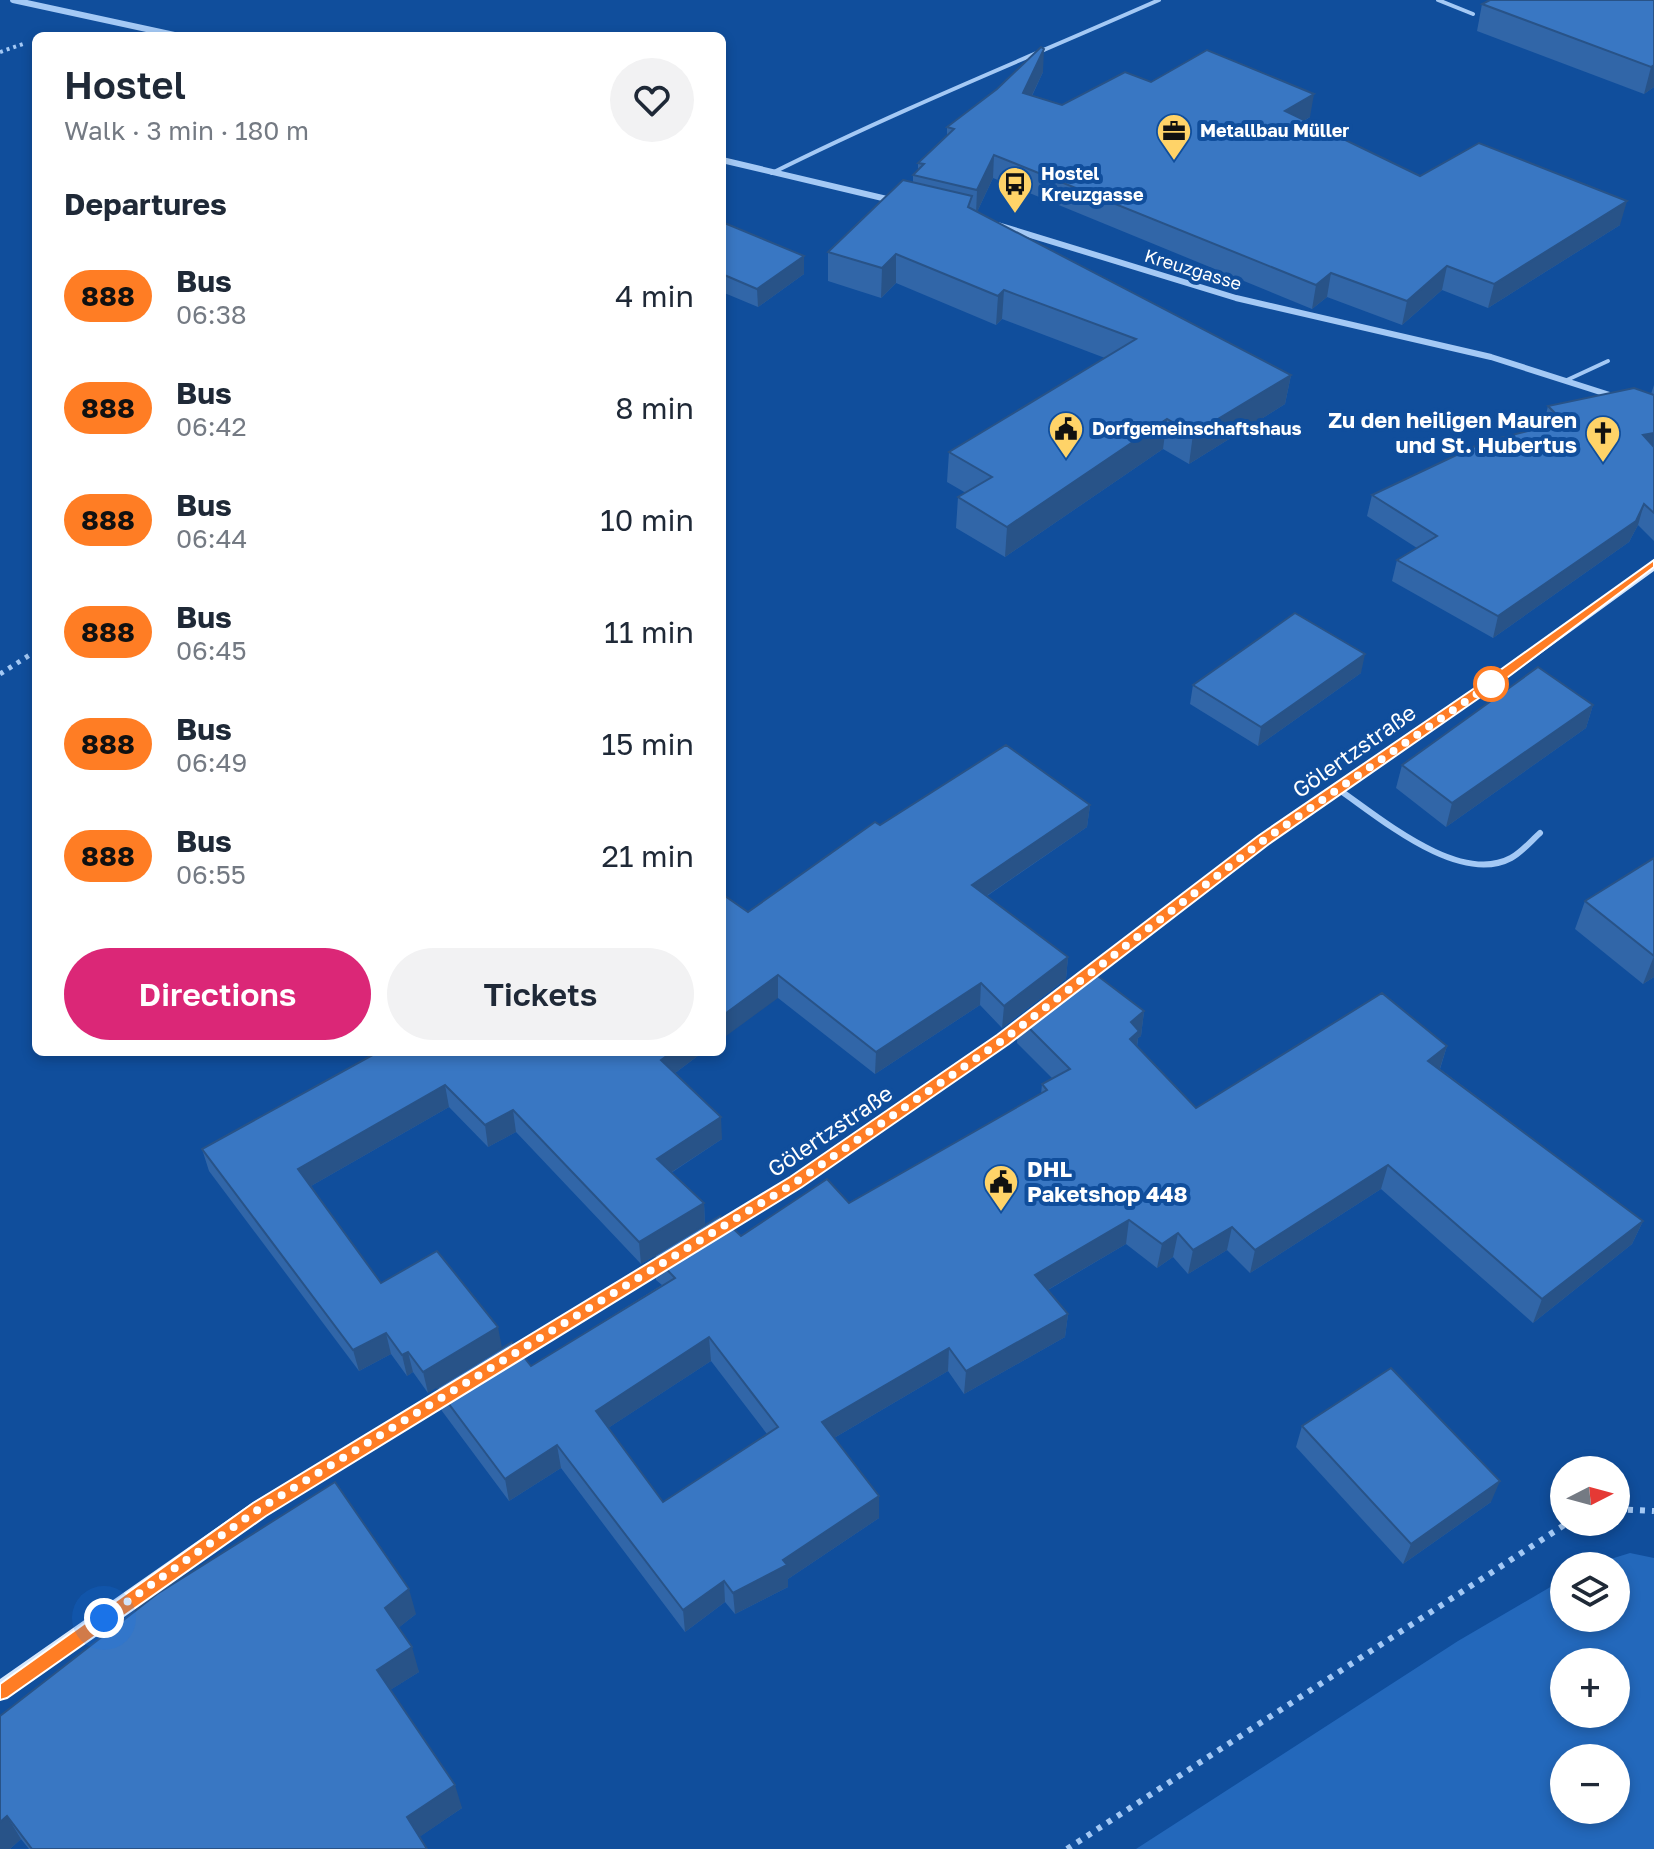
<!DOCTYPE html>
<html lang="en">
<head>
<meta charset="utf-8">
<style>
	:root { --surface:#fff; --page:#f2f2f3; --text:#1f2937; --muted:#747a83; --accent:#db2777 }
	body { margin:0; font-family:"Golos Text",sans-serif; background:var(--page); color:var(--text); height:100vh; display:flex; flex-direction:column; font-size:30px; white-space:nowrap }
	* { box-sizing:border-box; margin:0 }
	p { font-size:26px; color:var(--muted) }
	.icon { flex:none; width:44px; height:44px; fill:none; stroke:currentColor; stroke-width:2; stroke-linecap:round; stroke-linejoin:round }
	.map { position:relative; flex:1; overflow:hidden }
	.side { position:absolute; left:32px; top:32px; width:694px; height:1024px; display:flex; flex-direction:column; background:var(--surface); border-radius:12px; box-shadow:0 4px 12px #0003 }
	.side>* { flex:none }
	.badge { padding:0 16px; border-radius:26px; font-size:28px; line-height:52px }
	.needle { width:52px; rotate:84deg }
	.buttons { position:absolute; left:1550px; top:1456px; display:grid; gap:16px }
	.buttons a { display:grid; place-items:center; width:80px; height:80px; border-radius:50%; background:var(--surface); box-shadow:0 4px 12px #0003; font-size:40px }
	.you { position:absolute; width:40px; height:40px; margin:-20px; border:6px solid #fff; border-radius:50%; background:#1a73e8; box-shadow:0 0 0 12px #1a73e833 }
	.map>.badge { position:absolute; translate:-50% -50%; box-shadow:0 0 0 4px #fff }
	h2 { padding:0 32px; font-size:30px; line-height:72px }
	.round { display:grid; place-items:center; flex:none; width:84px; height:84px; border-radius:42px; background:var(--page) }
	.head { display:flex; align-items:center; justify-content:space-between; height:136px; padding:0 32px }
	h1 { font-size:38px; font-weight:600; line-height:60px }
	.button { display:flex; gap:16px; margin-top:auto; padding:16px 32px }
	.button a { flex:1; height:92px; border-radius:48px; background:var(--accent); color:#fff; font-size:32px; font-weight:600; line-height:92px; text-align:center }
	.button a+a { background:var(--page); color:var(--text) }
	ul { padding:0; list-style:none }
	li { display:flex; align-items:center; gap:24px; height:112px; padding:0 32px }
	li div { flex:1 }
	li b { display:block; font-size:30px }
	li em { font-style:normal }
	li .badge { min-width:88px; font-weight:700; text-align:center }
	.map>svg:first-child { display:block }
</style>
</head>
<body>
<div class="map">
<svg width="1654" height="1849" viewBox="0 0 1654 1849">
	<rect width="100%" height="100%" fill="#104e9c"/>
	<path fill="#2368bb" fill-rule="evenodd" d="M1630,1553L1654,1558V1849H1136L1458,1641L1564,1579V1618H1616V1566H1588ZM1564,1662H1616V1714H1564ZM1564,1758H1616V1810H1564Z"/>
	<g fill="none" stroke-linecap="round" stroke-linejoin="round">
		<path stroke="#a4c9f5" stroke-width="4" stroke-dasharray="3 4" stroke-linecap="butt" d="M0,52L26,43"/>
		<path stroke="#a4c9f5" stroke-width="5" stroke-dasharray="4 6" stroke-linecap="butt" d="M0,674L36,651"/>
		<g stroke="#a4c9f5" stroke-width="6" stroke-dasharray="5 7" stroke-linecap="butt">
			<path d="M1616,1509L1654,1511"/>
			<path d="M1067,1849L1569,1522"/>
		</g>
		<g stroke="#a4c9f5" stroke-width="4">
			<path d="M1438,0L1473,14"/>
			<path d="M772,173C898,110 1030,57 1159,0"/>
			<path d="M1567,380L1608,361"/>
		</g>
		<path stroke="#a4c9f5" stroke-width="6" d="M1338,789C1379,817 1459,886 1511,858C1522,852 1531,841 1540,833"/>
		<g stroke="#a4c9f5" stroke-width="6">
			<path d="M13,0L179,36"/>
			<path d="M722,160L891,200"/>
			<path d="M998,225L1236,298L1491,357L1616,397"/>
		</g>
		<g fill="#d5e7fd" fill-rule="evenodd">
			<path d="M1654,560V571L1492,689L1269,844L1080,989H1068L1066,985L1068,981L1259,836L1482,683Z"/>
			<path d="M1033,1010L1039,1012L1041,1016L1039,1020L802,1187L717,1239L711,1241L705,1239L702,1234L705,1229L790,1177Z"/>
			<path d="M674,1248L680,1251L683,1256L680,1261L510,1367L503,1369L496,1367L494,1361L496,1355Z"/>
			<path d="M456,1381L463,1383L466,1389L463,1395L266,1515L0,1701V1679L252,1503Z"/>
		</g>
	</g>
	<g fill="#3166a8" fill-rule="evenodd">
		<path d="M1654,0V87L1644,94L1477,31L1482,4Z"/>
		<path d="M1043,72L1032,96L1062,105L1151,82L1310,117L1304,121L1420,176L1620,225L1488,308L1442,290L1402,325L1327,297L1312,309L993,178L977,212L1291,375L1285,404L1189,464L1163,449L1005,557L956,528L958,497L966,493L947,482L949,452L1105,358L1002,319L996,325L896,283L881,298L828,281V252L913,182V175L918,171V163L947,136V127Z"/>
		<path d="M722,222L804,274L758,307L722,292Z"/>
		<path d="M1654,385V541L1638,525L1629,542L1493,638L1392,581L1397,560L1417,548L1367,516L1372,495L1543,427L1548,406L1651,394Z"/>
		<path d="M1361,673L1258,746L1190,704L1193,685Z"/>
		<path d="M1593,705L1586,728L1446,827L1396,788L1402,765Z"/>
		<path d="M1090,805L1087,827L987,896L1068,957L1066,979L1002,1028L980,1005L875,1074L778,998L748,912L880,825Z"/>
		<path d="M1654,858V977L1643,984L1575,929L1585,901Z"/>
		<path d="M1144,1011L1141,1036L1138,1038L1137,1047L1196,1108L1447,1046L1440,1069L1643,1221L1632,1244L1533,1323L1381,1189L1250,1273L1227,1250L1188,1274L1173,1257L1157,1268L1126,1244L1048,1290L1068,1314L1065,1337L964,1394L948,1371L834,1438L879,1518L788,1579V1587L735,1614L725,1602L685,1632L561,1468L509,1501L442,1411L437,1388L531,1366L662,1285L656,1280L654,1256L741,1236L849,1203L1041,1094L1042,1084L1052,1078L1017,1043L1019,1018ZM711,1361L767,1434L663,1502L608,1428Z"/>
		<path d="M378,1052H703L675,1073L722,1139L671,1173L704,1203L705,1225L641,1264L516,1132L488,1147L449,1107L311,1186L381,1283L437,1251L428,1393L413,1372L407,1376L391,1354L359,1371L209,1171L202,1149Z"/>
		<path d="M1302,1426L1491,1502L1403,1564L1296,1447Z"/>
		<path d="M416,1614L398,1628L419,1672L390,1690L462,1808L419,1837L427,1849H29L21,1839L10,1849H0V1716Z"/>
	</g>
	<g fill="#285388">
		<path d="M1044,49L1043,72L1022,116L1023,93Z"/>
		<path d="M1654,65V87L1644,94L1651,67Z"/>
		<path d="M1314,94L1310,117L1281,134L1285,111Z"/>
		<path d="M994,155L993,178L976,214L977,190Z"/>
		<path d="M1627,201L1620,225L1488,308L1494,284Z"/>
		<path d="M896,254V283L881,298L882,268Z"/>
		<path d="M804,256V274L758,307L757,289Z"/>
		<path d="M1447,266L1442,290L1402,325L1407,301Z"/>
		<path d="M1331,273L1327,297L1312,309L1316,285Z"/>
		<path d="M1004,290L1002,319L996,325L998,296Z"/>
		<path d="M1291,375L1285,404L1189,464L1193,434Z"/>
		<path d="M1167,419L1163,449L1005,557L1007,527Z"/>
		<path d="M1654,433V452L1643,435Z"/>
		<path d="M1644,504L1638,525L1629,542L1493,638L1498,616Z"/>
		<path d="M1365,654L1361,673L1258,746L1261,727Z"/>
		<path d="M1593,705L1586,728L1446,827L1452,803Z"/>
		<path d="M1090,805L1087,827L970,907L972,885Z"/>
		<path d="M1654,956V977L1643,984Z"/>
		<path d="M1068,957L1066,979L1002,1028L1004,1006Z"/>
		<path d="M778,975V998L722,1039V1016Z"/>
		<path d="M981,983L980,1005L875,1074L876,1052Z"/>
		<path d="M1144,1011L1141,1036L1138,1038L1135,1056L1126,1064L1131,1022Z"/>
		<path d="M1447,1046L1439,1071L1428,1061Z"/>
		<path d="M672,1052H703L663,1082L661,1060Z"/>
		<path d="M445,1085L449,1107L304,1190L298,1169Z"/>
		<path d="M513,1110L516,1132L488,1147L485,1125Z"/>
		<path d="M721,1117L722,1139L658,1181L657,1159Z"/>
		<path d="M1388,1165L1381,1189L1250,1273L1255,1250Z"/>
		<path d="M704,1203L705,1225L641,1264L639,1242Z"/>
		<path d="M1129,1220L1126,1244L1032,1299L1035,1275Z"/>
		<path d="M1643,1221L1632,1244L1533,1323L1542,1299Z"/>
		<path d="M1232,1227L1227,1250L1188,1274L1193,1250Z"/>
		<path d="M1178,1233L1173,1257L1157,1268L1162,1244Z"/>
		<path d="M1068,1314L1065,1337L964,1394L966,1371Z"/>
		<path d="M498,1327L502,1348L428,1393L423,1372Z"/>
		<path d="M386,1333L391,1354L359,1371L353,1350Z"/>
		<path d="M709,1337L711,1361L599,1434L596,1411Z"/>
		<path d="M949,1348L948,1371L822,1445V1422Z"/>
		<path d="M408,1352L413,1372L407,1376L402,1355Z"/>
		<path d="M557,1445L561,1468L509,1501L505,1479Z"/>
		<path d="M1500,1481L1491,1502L1403,1564L1411,1544Z"/>
		<path d="M879,1496V1518L788,1579V1587L735,1614L733,1593Z"/>
		<path d="M724,1581L725,1602L685,1632L683,1610Z"/>
		<path d="M409,1589L416,1614L392,1633L385,1608Z"/>
		<path d="M412,1647L419,1672L384,1694L377,1670Z"/>
		<path d="M455,1785L462,1808L415,1840L407,1817Z"/>
		<path d="M7,1816L21,1839L10,1849H0V1822Z"/>
	</g>
	<g fill="#3977c3" stroke="#285388" stroke-width="2" fill-rule="evenodd">
		<path d="M1490,0H1654V65L1651,67L1482,4Z"/>
		<path d="M1041,47L1044,49L1023,93L1062,105L1125,72L1151,82L1207,50L1314,94L1285,111L1420,176L1479,143L1627,201L1494,284L1447,266L1407,301L1331,273L1316,285L994,155L977,190L913,175L924,164L918,163L954,129L947,127L997,89Z"/>
		<path d="M903,180L972,196L968,207L1291,375L1193,434L1167,419L1007,527L958,497L992,477L949,452L1136,339L1004,290L998,296L896,254L882,268L828,252Z"/>
		<path d="M722,222L804,256L757,289L722,274Z"/>
		<path d="M1634,388L1654,395V433L1643,435L1654,447V513L1644,504L1636,521L1498,616L1397,560L1437,536L1372,495L1484,442L1564,422L1548,406Z"/>
		<path d="M1295,613L1365,654L1261,727L1193,685Z"/>
		<path d="M1538,667L1593,705L1452,803L1402,765Z"/>
		<path d="M1006,745L1090,805L972,885L1068,957L1004,1006L981,983L876,1052L778,975L722,1016V894L748,912L875,822L880,825Z"/>
		<path d="M1654,858V956L1585,901Z"/>
		<path d="M1086,967L1144,1011L1131,1022L1139,1031L1130,1039L1196,1108L1382,993L1447,1046L1428,1061L1643,1221L1542,1299L1388,1165L1255,1250L1232,1227L1193,1250L1178,1233L1162,1244L1129,1220L1035,1275L1068,1314L966,1371L949,1348L822,1422L879,1496L783,1560L787,1565L733,1593L724,1581L683,1610L557,1445L505,1479L437,1388L512,1342L531,1366L675,1278L654,1256L720,1216L741,1236L827,1179L849,1203L1047,1090L1042,1084L1070,1069L1019,1018ZM709,1337L778,1427L663,1502L596,1411Z"/>
		<path d="M378,1052H672L661,1060L721,1117L657,1159L704,1203L639,1242L513,1110L485,1125L445,1085L298,1169L381,1283L437,1251L498,1327L423,1372L408,1352L402,1355L386,1333L353,1350L202,1149Z"/>
		<path d="M1391,1368L1500,1481L1411,1544L1302,1426Z"/>
		<path d="M335,1482L409,1589L385,1608L412,1647L377,1670L455,1785L407,1817L427,1849H32L7,1816L0,1822V1716L157,1594Z"/>
	</g>
	<path fill="#ff7d24" stroke="#fff" stroke-width="2" d="M1654,560V567L1492,689L1269,844L1009,1044L802,1187L266,1516L7,1698L0,1700V1684L253,1503L790,1177L997,1035L1258,836L1482,683Z"/>
	<g fill="none" stroke-linecap="round" stroke-linejoin="round">
		<path stroke="#fff" stroke-width="8" stroke-dasharray="0 14.4" d="M104,1618L259,1509L796,1182L1003,1040L1264,840L1491,684"/>
	</g>
	<defs>
		<g id="office-pin" transform="scale(1.8)"><path d="M0 17L-7.5 6A9.5 9.5 0 1 1 7.5 6Z" fill="#ffd368" stroke="#104e9c"/><path d="M-6-3h4V-5.5h4V-3h4V5H-6ZM-1-4.5V-3h2v-1.5ZM-6 0V1H6V0Z" fill="#111"/></g>
		<g id="bus-pin" transform="scale(1.8)"><path d="M0 17L-7.5 6A9.5 9.5 0 1 1 7.5 6Z" fill="#ffd368" stroke="#104e9c"/><path d="M-5-6H5V4H4V6H2V4H-2V6H-4V4H-5ZM-3.5-4V0h7V-4ZM-3.5 1.2v1.5H-2V1.2ZM2 1.2v1.5H3.5V1.2Z" fill="#111"/></g>
		<g id="civic-pin" transform="scale(1.8)"><path d="M0 17L-7.5 6A9.5 9.5 0 1 1 7.5 6Z" fill="#ffd368" stroke="#104e9c"/><path d="M-.6-6.5H3V-4.5H.6V-3L4-1V1h2V6H-6V1h2V-1L-.6-3ZM-1.2 2.5V6h2.4V2.5Z" fill="#111"/></g>
		<g id="church-pin" transform="scale(1.8)"><path d="M0 17L-7.5 6A9.5 9.5 0 1 1 7.5 6Z" fill="#ffd368" stroke="#104e9c"/><path d="M-1.2-6h2.4v3.5h3.3v2.4h-3.3V6h-2.4V-.1h-3.3v-2.4h3.3Z" fill="#111"/></g>
	</defs>
	<g fill-rule="evenodd">
		<use href="#office-pin" x="1174" y="131"/>
		<use href="#bus-pin" x="1015" y="184"/>
		<use href="#civic-pin" x="1066" y="429"/>
		<use href="#church-pin" x="1603" y="433"/>
		<use href="#civic-pin" x="1001" y="1182"/>
	</g>
	<circle fill="#fff" stroke="#ff7d24" stroke-width="4" cx="1491" cy="684" r="16"/>
	<g text-anchor="middle" stroke-width="8" stroke-linejoin="round" paint-order="stroke">
		<g font-size="18" font-weight="bold" fill="#fff" stroke="#104e9c" text-anchor="start">
			<text x="1200" y="137">Metallbau Müller</text>
			<text x="1041" y="180">Hostel<tspan x="1041" dy="21">Kreuzgasse</tspan></text>
			<text x="1092" y="435">Dorfgemeinschaftshaus</text>
		</g>
		<g font-size="18" fill="#fff" stroke="#104e9c">
			<text transform="translate(1193 270) rotate(17)" y="6">Kreuzgasse</text>
		</g>
		<g font-size="22" font-weight="bold" fill="#fff" stroke="#104e9c" text-anchor="end">
			<text x="1577" y="428">Zu den heiligen Mauren<tspan x="1577" dy="25">und St. Hubertus</tspan></text>
			<text x="1027" y="1177" text-anchor="start">DHL<tspan x="1027" dy="25">Paketshop 448</tspan></text>
		</g>
		<g font-size="22" fill="#fff" stroke="#104e9c">
			<text transform="translate(1354 751) rotate(-35)" y="8">Gölertzstraße</text>
			<text transform="translate(830 1131) rotate(-34)" y="8">Gölertzstraße</text>
		</g>
	</g>
</svg>
<div class="buttons">
<a><svg class="needle" viewBox="-14 -14 28 28"><path d="M0-13l5 13h-10z" fill="#e53935"/><path d="M0 13l5-13h-10z" fill="#747a83"/></svg></a>
<a><svg class="icon" aria-label="layers" viewBox="0 0 24 24"><path d="M12 4l9 5-9 5-9-5zM3 14l9 5 9-5"/></svg></a>
<a>+</a>
<a>−</a>
</div>
<div class="you" style="left:104px;top:1618px"></div>
<section class="side">
<div class="head"><div><h1>Hostel</h1><p>Walk · 3 min · 180 m</p></div><a class="round"><svg class="icon" aria-label="heart" viewBox="0 0 24 24"><path d="M12 20l-8-8c-3-5 5-10 8-4 3-6 11-1 8 4z"/></svg></a></div>
<h2>Departures</h2>
<ul>
<li><span class="badge" style="background:#ff7d24;color:#111">888</span><div><b>Bus</b><p>06:38</p></div><em>4 min</em></li>
<li><span class="badge" style="background:#ff7d24;color:#111">888</span><div><b>Bus</b><p>06:42</p></div><em>8 min</em></li>
<li><span class="badge" style="background:#ff7d24;color:#111">888</span><div><b>Bus</b><p>06:44</p></div><em>10 min</em></li>
<li><span class="badge" style="background:#ff7d24;color:#111">888</span><div><b>Bus</b><p>06:45</p></div><em>11 min</em></li>
<li><span class="badge" style="background:#ff7d24;color:#111">888</span><div><b>Bus</b><p>06:49</p></div><em>15 min</em></li>
<li><span class="badge" style="background:#ff7d24;color:#111">888</span><div><b>Bus</b><p>06:55</p></div><em>21 min</em></li>
</ul>
<div class="button"><a>Directions</a><a>Tickets</a></div>
</section>
</div>
</body>
</html>
